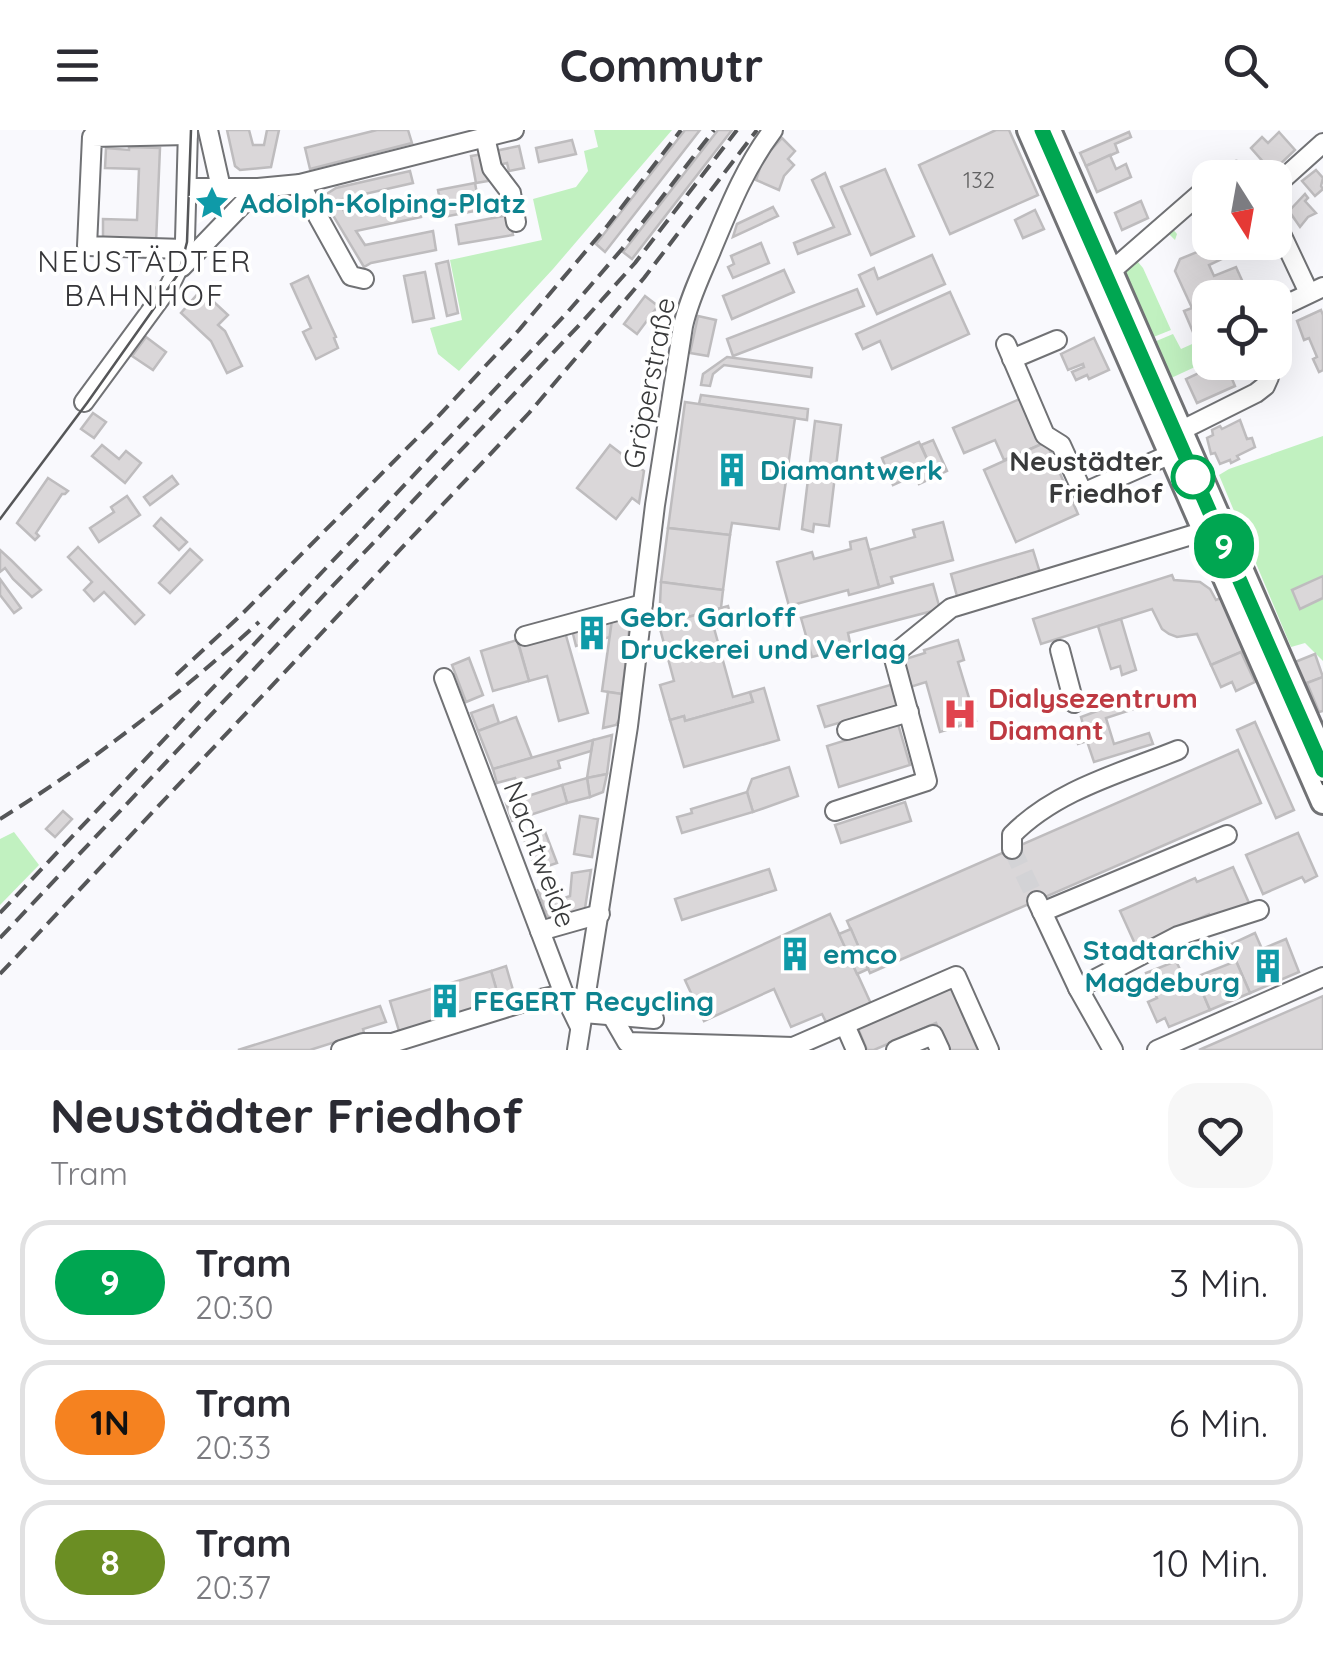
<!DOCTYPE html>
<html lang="de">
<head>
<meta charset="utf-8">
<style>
	:root { --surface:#fff; --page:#f7f7f7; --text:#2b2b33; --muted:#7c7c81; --line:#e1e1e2 }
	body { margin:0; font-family:Quicksand,sans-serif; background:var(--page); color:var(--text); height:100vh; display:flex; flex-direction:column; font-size:38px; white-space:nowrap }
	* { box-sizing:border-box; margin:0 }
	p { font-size:32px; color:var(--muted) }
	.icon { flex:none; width:55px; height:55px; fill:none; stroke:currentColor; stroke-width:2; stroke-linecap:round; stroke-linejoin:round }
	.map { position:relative; height:920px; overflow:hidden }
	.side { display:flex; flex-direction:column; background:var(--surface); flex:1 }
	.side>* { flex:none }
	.badge { padding:0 20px; border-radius:32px; font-size:35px; line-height:65px }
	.needle { width:65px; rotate:169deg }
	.tools { position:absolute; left:1192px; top:30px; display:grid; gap:20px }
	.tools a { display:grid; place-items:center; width:100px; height:100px; border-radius:20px; background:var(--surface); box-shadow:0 10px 40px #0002; font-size:50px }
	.map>.badge { position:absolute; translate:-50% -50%; box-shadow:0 0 0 5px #fff }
	.round { display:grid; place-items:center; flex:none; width:105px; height:105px; border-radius:30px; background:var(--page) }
	.summary { display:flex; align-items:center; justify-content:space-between; height:170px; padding:0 50px }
	h1 { font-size:48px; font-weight:700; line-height:75px }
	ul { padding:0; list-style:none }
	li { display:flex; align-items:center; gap:30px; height:125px; margin:0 20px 15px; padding:0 30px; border:5px solid var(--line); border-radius:30px }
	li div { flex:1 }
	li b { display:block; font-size:38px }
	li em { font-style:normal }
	li .badge { min-width:110px; font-weight:700; text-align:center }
	header { display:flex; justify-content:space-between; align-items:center; height:130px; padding:0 50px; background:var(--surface); font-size:45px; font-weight:700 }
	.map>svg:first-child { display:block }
</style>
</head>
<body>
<header><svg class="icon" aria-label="menu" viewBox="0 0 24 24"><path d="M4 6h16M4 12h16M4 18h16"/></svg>Commutr<svg class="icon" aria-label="search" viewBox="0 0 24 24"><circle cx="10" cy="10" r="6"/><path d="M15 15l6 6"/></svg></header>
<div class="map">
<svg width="1323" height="920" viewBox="0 0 1323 920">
	<rect width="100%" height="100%" fill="#f9f9fd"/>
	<g fill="#c1f1c0">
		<path d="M594,0H672L553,139L459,241L438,224L430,198L462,190L450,130L542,110L533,69L576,57L588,41L584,21L598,17Z"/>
		<path d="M1172,98L1177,104L1175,110L1168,103L1138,132L1143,138L1171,200L1151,208L1123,142Z"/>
		<path d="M1173,204L1181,219L1210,206V230L1169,249L1154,212Z"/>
		<path d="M1323,306V531L1305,513L1291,517L1219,345L1229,339Z"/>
		<path d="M14,702L39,735L0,775V709Z"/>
	</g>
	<g fill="#dad7d9" stroke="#bebcbe" stroke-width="2.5">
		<path d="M227,0H249L253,15H264L267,0H279L271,37L240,40L235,36Z"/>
		<path d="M377,0H408L412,13L310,39L305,18Z"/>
		<path d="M685,0H700L605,122L596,114Z"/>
		<path d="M718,0H732L632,129L623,122Z"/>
		<path d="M996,0H1009L1038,65L950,104L919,35Z"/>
		<path d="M1129,2L1131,7L1115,14L1118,22L1086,36L1080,23Z"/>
		<path d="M1279,2L1295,20L1272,42L1251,18L1262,7L1268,13Z"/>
		<path d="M782,8L795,21L788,29L794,35L784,46L779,60L756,50L763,29Z"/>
		<path d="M572,10L576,24L539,32L536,18Z"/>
		<path d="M519,16L524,38L509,41L507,33L498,35L495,21Z"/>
		<path d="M129,17L160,18L156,113L103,108V89L137,90L139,39L105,38L106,18L129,20Z"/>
		<path d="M483,24L488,51L476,53L471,26Z"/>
		<path d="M1110,25L1116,39L1126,34L1131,47L1097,62L1086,36Z"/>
		<path d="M885,39L914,106L871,125L841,57Z"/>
		<path d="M1316,40L1323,48L1321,56L1323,59L1315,66L1302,51Z"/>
		<path d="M410,41L413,53L338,70L345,83L417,67L421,87L356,101L365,115L433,101L436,120L371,133L364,137L322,67L336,58Z"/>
		<path d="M825,43L850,104L798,124L794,113L834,97L812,50Z"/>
		<path d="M475,53L480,80L443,87L438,60Z"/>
		<path d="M1305,64L1308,68L1305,71L1316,83L1308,87L1300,97L1289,81Z"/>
		<path d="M1141,71L1148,88L1122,100L1115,83Z"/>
		<path d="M773,77L778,86L733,107L737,94Z"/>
		<path d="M1035,80L1044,99L1023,108L1015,90Z"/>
		<path d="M509,85L513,105L459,114L456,95Z"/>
		<path d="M761,113L769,133L733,148L728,137L734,134L731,126Z"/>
		<path d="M1219,113L1228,126L1209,135L1214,146L1236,137L1250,168H1210V195L1193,202L1184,181L1192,178L1175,141L1180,129Z"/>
		<path d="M932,125L945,154L877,184L859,145L874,138L878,149Z"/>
		<path d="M448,131L458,183L447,186L436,134Z"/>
		<path d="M784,140L794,162L732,189L723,166Z"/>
		<path d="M425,142L434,188L413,192L404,146Z"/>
		<path d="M308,146L336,207L334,208L338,218L316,229L303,202L311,198L291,154Z"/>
		<path d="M857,159L864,176L733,226L727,209Z"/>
		<path d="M201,160L228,185L218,195L225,201L242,236L227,243L211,211L181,183Z"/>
		<path d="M950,162L969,204L892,239L880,211L863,219L856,204Z"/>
		<path d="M645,166L658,176L637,204L624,194Z"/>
		<path d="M1321,180L1323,185V240L1319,242L1313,229L1317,227L1309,208L1304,210L1297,191Z"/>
		<path d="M698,186L716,190L708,226L690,223Z"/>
		<path d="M146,207L166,222L153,240L132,226Z"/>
		<path d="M1094,208L1109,240L1089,249L1087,245L1076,250L1072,242L1084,237L1083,234L1068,240L1061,224Z"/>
		<path d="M727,227L812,238L811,247L724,235L713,244L710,256L701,255L703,244Z"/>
		<path d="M1222,232H1225L1235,256L1197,273L1186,249Z"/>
		<path d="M701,265L808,279L807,290L699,274Z"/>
		<path d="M1022,268L1042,314L1004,330L995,310L964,323L953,298Z"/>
		<path d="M685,272L795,288L779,399L732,393L730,405L668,398Z"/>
		<path d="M93,283L106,292L94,308L81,299Z"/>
		<path d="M1240,290L1247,309L1252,308L1255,317L1237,326L1239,329L1231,333L1230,330L1220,334L1215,323L1211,324L1207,308L1213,305L1212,300L1220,296L1222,299Z"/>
		<path d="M815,291L841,295L829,396L814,394L813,402L802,399Z"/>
		<path d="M933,310L947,341L919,354L915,345L931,338L921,315Z"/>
		<path d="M919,312L931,338L893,355L882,328Z"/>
		<path d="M1046,312L1078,384L1016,412L984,340Z"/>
		<path d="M102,315L119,329L126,321L141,333L125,353L92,326Z"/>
		<path d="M610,315L644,341L639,373L632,368L616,389L577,358Z"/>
		<path d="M172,346L178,354L150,375L144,367Z"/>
		<path d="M48,348L68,361L65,364H62L36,403L39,406L35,410L17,393Z"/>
		<path d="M127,366L140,385L99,412L90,398L114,382L111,377Z"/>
		<path d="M161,388L187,412L179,420L154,396Z"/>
		<path d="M943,392L953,430L891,447L893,453L879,457L869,420L915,407L913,400Z"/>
		<path d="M668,398L730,405L723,460L661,452Z"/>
		<path d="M866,408L879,457L849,465L848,460L789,476L777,432L812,422L814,429L851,419L850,412Z"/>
		<path d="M78,417L144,485L135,494L104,462L94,471L84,460L92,452L68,427Z"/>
		<path d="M190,419L202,430L170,463L159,453Z"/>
		<path d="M0,420L12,431L41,460L32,467L13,449L5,438L0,442Z"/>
		<path d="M1033,420L1041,446L958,470L951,444Z"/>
		<path d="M1172,445L1174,450L1200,452L1210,459L1216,470L1221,468L1244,521L1211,535L1197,504L1177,507L1169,504L1162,499L1152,479L1041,514L1033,489Z"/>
		<path d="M1323,446V468L1300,479L1292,460Z"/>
		<path d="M0,449L21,478L14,483L0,465Z"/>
		<path d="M661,452L723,460L721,478L659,495Z"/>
		<path d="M933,454L940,479L848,503L851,517L812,527L801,488Z"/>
		<path d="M728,476L733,493L714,498L733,567L750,562L753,572L685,591L684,586L670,590L660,555L674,551L659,495Z"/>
		<path d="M1121,489L1136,540L1122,545L1120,536L1111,539L1098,496Z"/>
		<path d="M612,490L610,507L576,516L572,500Z"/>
		<path d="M612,490L630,492L622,564L602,561Z"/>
		<path d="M565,502L588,583L559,591L547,546L529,551L519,515Z"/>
		<path d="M517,510L529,551L493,561L481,521Z"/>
		<path d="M958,510L964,530L958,532L976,591L940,602L926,552L907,558L899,531L925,523L924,520Z"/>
		<path d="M1241,522L1255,552L1236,561L1232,552L1221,557L1211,535Z"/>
		<path d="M1315,524L1323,547L1304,554L1295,532Z"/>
		<path d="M469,528L483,565L466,572L452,535Z"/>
		<path d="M1323,547V581L1319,582L1307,553Z"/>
		<path d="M897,553L903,574L825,597L818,576Z"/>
		<path d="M764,558L779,610L684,637L670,590L684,586L685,591L753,572L750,562Z"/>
		<path d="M608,562L622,564L620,588L616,595L603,598Z"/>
		<path d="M1137,566L1140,577L1106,588L1114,614L1149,603L1153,614L1094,632L1087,611L1078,614L1075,605L1084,598L1081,587Z"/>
		<path d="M493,575L499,593L478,601L471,583Z"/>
		<path d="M516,587L532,628L493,639L478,601Z"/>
		<path d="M1255,592L1294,680L1276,688L1237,600Z"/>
		<path d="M898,594L910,635L839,657L827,616Z"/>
		<path d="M612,605L607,644L587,648L593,610Z"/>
		<path d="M593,610L591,621L558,631L560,638L516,651L515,648L497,653L493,639Z"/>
		<path d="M1238,620L1261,673L870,843L847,791Z"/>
		<path d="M789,637L798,666L753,682L747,662L752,649Z"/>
		<path d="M607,644L603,662L590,667L587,648Z"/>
		<path d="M587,648L590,667L567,673L562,655Z"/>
		<path d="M562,655L567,673L512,691L506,673Z"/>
		<path d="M747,662L753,682L682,703L677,687L692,683L691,679Z"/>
		<path d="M905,672L911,691L841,713L835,695Z"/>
		<path d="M63,681L72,689L55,707L46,699Z"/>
		<path d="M580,686L598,689L592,727L574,724Z"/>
		<path d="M544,699L557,733L536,740L523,707Z"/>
		<path d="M1298,703L1317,746L1305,752L1302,747L1263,764L1246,725Z"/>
		<path d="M1233,737L1249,773L1212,790L1209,784L1136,816L1120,781L1195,748L1197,752Z"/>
		<path d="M769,739L776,760L682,790L675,769Z"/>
		<path d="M591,740L585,778L583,781L554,790L547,786L538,760L554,755L559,770L570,766L572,743Z"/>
		<path d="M830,784L872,876L828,896L822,884L791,897L774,859L704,891L685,850Z"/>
		<path d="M851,799L868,839L857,844L839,804Z"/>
		<path d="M1255,803L1262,819L1286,809L1299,842L1250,863L1229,815Z"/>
		<path d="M1176,831L1186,852L1196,847L1210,880L1169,897L1165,888L1157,892L1148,872L1157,868L1146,843Z"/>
		<path d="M1236,831L1250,863L1210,880L1196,847Z"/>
		<path d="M506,836L515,867L500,872L491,841Z"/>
		<path d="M491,841L500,872L399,901L390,871Z"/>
		<path d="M954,852L966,879L961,881L978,920H948L936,893L874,920H867L857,896Z"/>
		<path d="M1323,866V920H1199Z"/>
		<path d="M380,876L386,892L363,899L364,903L310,920H238Z"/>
	</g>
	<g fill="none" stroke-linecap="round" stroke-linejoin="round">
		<path stroke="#d3d3d6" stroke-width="18" stroke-dasharray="18 9" stroke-linecap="butt" d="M1012,719L1037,771"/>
		<g stroke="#717275" stroke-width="22">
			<g id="minor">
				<path d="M208,0L221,58"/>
				<path d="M485,7L492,38L511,63L516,92"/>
				<path d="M1218,48C1229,39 1242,38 1252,48"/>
				<path d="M300,54L351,146L364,149"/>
				<path d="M1275,56L1323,13"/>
				<path d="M187,58H258L300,54L514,0"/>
				<path d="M1275,91L1309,163"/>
				<path d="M184,119L87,116L92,7L188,5"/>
				<path d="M182,137L258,58"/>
				<path d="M1101,150L1210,55"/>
				<path d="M1275,180L1323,157"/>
				<path d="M1006,214L1045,305L1061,315L1083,363L1171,324"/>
				<path d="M1012,229L1057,210"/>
				<path d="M84,272L170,155L181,132L185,110L188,0"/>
				<path d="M1180,301L1256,263L1265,256L1269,247L1268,232"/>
				<path d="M525,506L643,474"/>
				<path d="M1060,520L1074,573"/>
				<path d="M444,548L564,864L580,897"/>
				<path d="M847,600L909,582"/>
				<path d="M835,681L927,651L893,525L951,478L1205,401"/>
				<path d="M1012,719V705C1056,660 1121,643 1178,620"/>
				<path d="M1037,771L1078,858"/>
				<path d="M1042,782L1227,705"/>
				<path d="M540,801L600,784"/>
				<path d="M584,883L654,889"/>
				<path d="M612,886L627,912L793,917L956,846L989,920"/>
				<path d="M845,895L856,920"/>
				<path d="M341,920L363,913H392L521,873L564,864"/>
				<path d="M577,920L628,596L655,375L683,196C689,169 701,145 711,121C729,78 745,37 773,0"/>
				<path d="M896,920L933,905L940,920"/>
				<path d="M1113,920L1078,858L1178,806L1259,780"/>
				<path d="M1157,920L1323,847"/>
			</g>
		</g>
		<g stroke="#717275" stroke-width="28">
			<g id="major">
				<path d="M1029,0L1323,672"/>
				<path d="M1049,0L1323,626"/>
			</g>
		</g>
		<use href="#minor" stroke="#fff" stroke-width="18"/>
		<use href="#major" stroke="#fff" stroke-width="22"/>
		<g stroke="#555658" stroke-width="2.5">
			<path d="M1036,0L1323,654"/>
			<path d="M0,389L87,273L179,143L187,112L191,0"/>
		</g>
		<g stroke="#555658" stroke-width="4" stroke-dasharray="15 8" stroke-linecap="butt">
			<path d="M176,545L240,486L432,293L519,200L608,95L681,0"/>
			<path d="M0,689C92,632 179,565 259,492"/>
			<path d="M0,783L566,184L622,119L714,0"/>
			<path d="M0,808L583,191L635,133L737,0"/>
			<path d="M0,844L529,283L644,148L757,0"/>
		</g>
	</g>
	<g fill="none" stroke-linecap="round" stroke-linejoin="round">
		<g stroke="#fff" stroke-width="22">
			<path id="line" d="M1042,0L1323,640"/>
		</g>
		<use href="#line" stroke="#00a651" stroke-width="15"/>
	</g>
	<defs>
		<g id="sight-bare" transform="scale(2.7)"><path d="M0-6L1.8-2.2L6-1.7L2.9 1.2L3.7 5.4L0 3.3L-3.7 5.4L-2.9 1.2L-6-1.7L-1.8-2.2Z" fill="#0f9aa8" stroke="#fff" stroke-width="2.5" paint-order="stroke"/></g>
		<g id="building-bare" transform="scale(2.7)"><path d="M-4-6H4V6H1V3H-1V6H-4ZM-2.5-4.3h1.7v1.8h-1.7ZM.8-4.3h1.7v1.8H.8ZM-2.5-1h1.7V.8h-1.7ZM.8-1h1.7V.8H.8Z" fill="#0f9aa8" stroke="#fff" stroke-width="2.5" paint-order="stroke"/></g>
		<g id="hospital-bare" transform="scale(2.7)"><path d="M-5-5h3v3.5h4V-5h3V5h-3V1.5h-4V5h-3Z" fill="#e0444e" stroke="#fff" stroke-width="2.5" paint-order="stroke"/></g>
	</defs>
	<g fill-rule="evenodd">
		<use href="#sight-bare" x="212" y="73"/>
		<use href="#building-bare" x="732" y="340"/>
		<use href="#building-bare" x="592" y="503"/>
		<use href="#hospital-bare" x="960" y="584"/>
		<use href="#building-bare" x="795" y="824"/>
		<use href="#building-bare" x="1268" y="836"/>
		<use href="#building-bare" x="445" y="871"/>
	</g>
	<circle fill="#fff" stroke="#00a651" stroke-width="5" cx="1193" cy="347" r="20"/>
	<g text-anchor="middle" stroke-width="8" stroke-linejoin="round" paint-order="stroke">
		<g font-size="22" fill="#616162">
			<text x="979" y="58">132</text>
		</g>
		<g font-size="28" font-weight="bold" fill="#0d838f" stroke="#fff" text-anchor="start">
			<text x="240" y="83">Adolph-Kolping-Platz</text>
			<text x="760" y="350">Diamantwerk</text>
			<text x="620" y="497">Gebr. Garloff<tspan x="620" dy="32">Druckerei und Verlag</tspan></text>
			<text x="1240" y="830" text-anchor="end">Stadtarchiv<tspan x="1240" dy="32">Magdeburg</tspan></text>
			<text x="823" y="834">emco</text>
			<text x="473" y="881">FEGERT Recycling</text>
		</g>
		<g font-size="28" fill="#393a3b" stroke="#fff">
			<text transform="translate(649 253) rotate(-79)" y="10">Gröperstraße</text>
			<text transform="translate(540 724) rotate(69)" y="10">Nachtweide</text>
		</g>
		<g font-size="28" font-weight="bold" fill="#393a3b" stroke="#fff" text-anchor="end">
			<text x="1163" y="341">Neustädter<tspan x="1163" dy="32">Friedhof</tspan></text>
		</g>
		<g font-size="28" font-weight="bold" fill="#be3a42" stroke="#fff" text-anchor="start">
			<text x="988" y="578">Dialysezentrum<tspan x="988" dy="32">Diamant</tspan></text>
		</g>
		<g font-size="30" letter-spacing="2.5" fill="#353538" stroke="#fff">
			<text x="145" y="142">NEUSTÄDTER<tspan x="145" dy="34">BAHNHOF</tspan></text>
		</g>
	</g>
</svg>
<div class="tools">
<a><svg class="needle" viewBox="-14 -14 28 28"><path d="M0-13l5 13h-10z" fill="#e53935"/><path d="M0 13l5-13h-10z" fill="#7c7c81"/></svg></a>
<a><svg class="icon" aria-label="locate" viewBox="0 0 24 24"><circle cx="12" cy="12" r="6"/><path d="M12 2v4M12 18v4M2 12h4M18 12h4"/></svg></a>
</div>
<b class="badge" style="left:1224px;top:416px;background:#00a651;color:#fff">9</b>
</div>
<section class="side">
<div class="summary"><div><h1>Neustädter Friedhof</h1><p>Tram</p></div><a class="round"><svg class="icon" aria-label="heart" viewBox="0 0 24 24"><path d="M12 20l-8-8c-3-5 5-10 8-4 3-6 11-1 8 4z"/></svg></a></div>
<ul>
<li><span class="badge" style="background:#00a651;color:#fff">9</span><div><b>Tram</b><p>20:30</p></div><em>3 Min.</em></li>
<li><span class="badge" style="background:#f58220;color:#111">1N</span><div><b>Tram</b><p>20:33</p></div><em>6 Min.</em></li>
<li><span class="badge" style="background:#6b8e23;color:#fff">8</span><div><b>Tram</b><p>20:37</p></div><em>10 Min.</em></li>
</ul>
</section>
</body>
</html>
